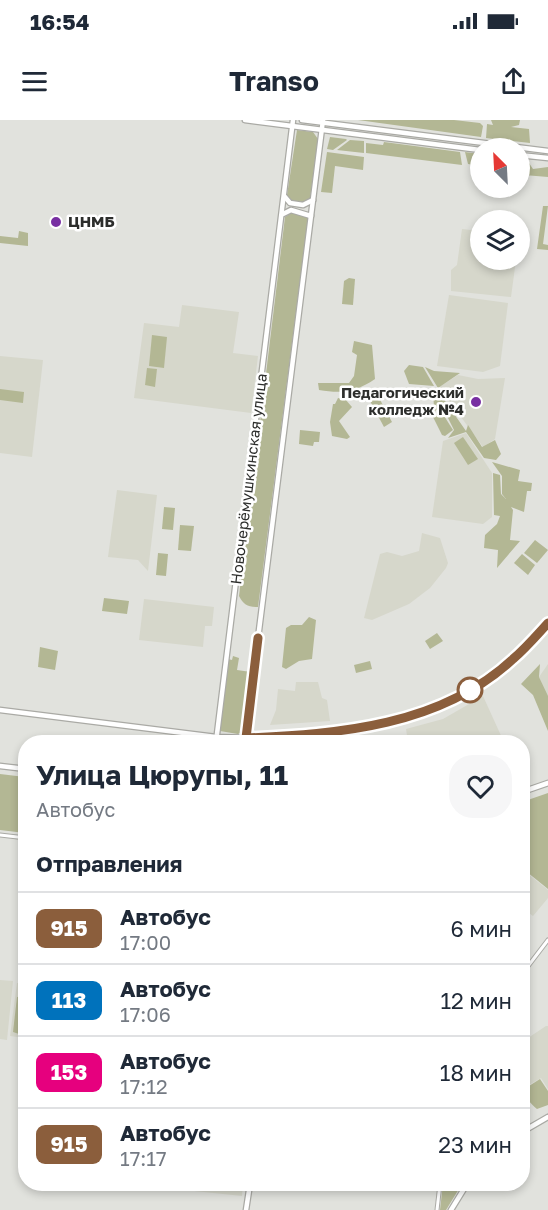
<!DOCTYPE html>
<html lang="ru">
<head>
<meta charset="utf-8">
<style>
	:root { --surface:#fff; --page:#f6f6f7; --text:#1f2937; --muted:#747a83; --line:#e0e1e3 }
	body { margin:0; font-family:"Golos Text",sans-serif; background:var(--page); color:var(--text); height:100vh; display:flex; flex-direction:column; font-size:22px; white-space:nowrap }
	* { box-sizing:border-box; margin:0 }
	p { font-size:20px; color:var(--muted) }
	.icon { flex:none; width:33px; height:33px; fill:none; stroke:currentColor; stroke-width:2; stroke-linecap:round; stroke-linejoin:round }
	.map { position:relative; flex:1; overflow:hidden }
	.sheet { position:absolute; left:18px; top:615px; width:512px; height:456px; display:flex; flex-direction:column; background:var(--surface); border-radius:24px; box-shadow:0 3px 9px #0003 }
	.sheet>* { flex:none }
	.badge { padding:0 12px; border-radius:9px; font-size:21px; line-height:39px }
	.needle { width:39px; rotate:336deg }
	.tools { position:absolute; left:470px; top:18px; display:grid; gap:12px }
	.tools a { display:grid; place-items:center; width:60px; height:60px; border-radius:50%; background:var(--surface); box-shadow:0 3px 9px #0003; font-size:30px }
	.map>.badge { position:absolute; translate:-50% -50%; box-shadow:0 0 0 3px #fff }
	h2 { padding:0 18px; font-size:22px; line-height:54px }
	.round { display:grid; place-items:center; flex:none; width:63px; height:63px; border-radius:24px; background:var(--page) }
	.head { display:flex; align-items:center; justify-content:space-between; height:102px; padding:0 18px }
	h1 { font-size:28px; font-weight:700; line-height:45px }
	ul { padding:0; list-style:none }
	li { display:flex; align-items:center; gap:18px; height:72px; padding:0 18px; border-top:2px solid var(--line) }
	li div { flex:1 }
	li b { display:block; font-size:22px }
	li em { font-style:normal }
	li .badge { min-width:66px; font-weight:700; text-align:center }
	.status { display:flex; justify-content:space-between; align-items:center; height:42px; padding:0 30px; background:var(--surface); direction:ltr }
	.status svg { height:16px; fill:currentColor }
	header { display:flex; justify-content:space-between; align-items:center; height:78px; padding:0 18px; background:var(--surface); font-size:27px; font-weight:700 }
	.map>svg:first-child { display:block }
</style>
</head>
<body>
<div class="status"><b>16:54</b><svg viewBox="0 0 49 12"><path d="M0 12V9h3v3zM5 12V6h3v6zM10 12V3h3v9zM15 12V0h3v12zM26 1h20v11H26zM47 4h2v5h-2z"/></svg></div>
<header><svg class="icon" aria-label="menu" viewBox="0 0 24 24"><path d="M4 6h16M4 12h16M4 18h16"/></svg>Transo<svg class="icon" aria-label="share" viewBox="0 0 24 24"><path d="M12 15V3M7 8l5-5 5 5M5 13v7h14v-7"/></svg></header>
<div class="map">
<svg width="548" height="1090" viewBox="0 0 548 1090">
	<rect width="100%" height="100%" fill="#e1e2dd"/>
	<g fill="#d6d7cb">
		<path d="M462,109L480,111V140H516L511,177L451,171V150L457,145Z"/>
		<path d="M449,175L508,183L500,246L483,252L437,246Z"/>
		<path d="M182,185L239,192L233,233L258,236L251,293L134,278L144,203L179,207Z"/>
		<path d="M0,236L43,240L32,337L0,333Z"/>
		<path d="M458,255L478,259L505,258L495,319L483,327L439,267Z"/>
		<path d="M466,313L492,353V397L483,404L432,397L443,321Z"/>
		<path d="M117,370L157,375L148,451L138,440L108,437Z"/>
		<path d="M422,413L440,418L448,443L446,448L430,468L409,484L372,500L364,498L380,434L387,432L402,436L419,431Z"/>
		<path d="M144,479L214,487L212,506H205L203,527L139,520Z"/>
		<path d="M548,544V576L547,577L539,557Z"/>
		<path d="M296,562H318L322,578L327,580L330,601L270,605L276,590L278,569L295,571Z"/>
		<path d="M483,576L503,620L496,622H408L406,609L443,599Z"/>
		<path d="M522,749L548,770V778L533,796L524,789L522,791Z"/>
		<path d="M0,860L13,861L7,920L0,919Z"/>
		<path d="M17,863H25V918L10,916Z"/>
		<path d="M546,906H548V969L541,958L529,965L522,953V922Z"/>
		<path d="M127,1064H243L242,1076Z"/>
	</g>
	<g fill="#b3b794">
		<path d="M358,0H454L480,3L483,6L481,17Z"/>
		<path d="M491,0H520L519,5L511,7L529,9L530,23L486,18L487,4L493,5Z"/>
		<path d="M297,10L313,12L318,19L310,79L302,83L290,81L287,75Z"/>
		<path d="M330,17L346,19L347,20L333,30L327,29Z"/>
		<path d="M350,20L364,21V33L337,30Z"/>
		<path d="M384,22L460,32L462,45L366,33V23L383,25Z"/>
		<path d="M327,32L364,37L363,50L335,46L332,73L321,72Z"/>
		<path d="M465,32L480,34V46L468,44Z"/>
		<path d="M526,43H529L533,49L548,47V57L524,55L522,53Z"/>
		<path d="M543,86H548L543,124L548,125V130L537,129Z"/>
		<path d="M291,93L303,94L308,99L258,487C247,487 244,485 239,476L285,97Z"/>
		<path d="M19,111L28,113V126L0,123V116L18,118Z"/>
		<path d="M349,158L355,159L353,185L342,184L344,161Z"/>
		<path d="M152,215L167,217L164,248L149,246Z"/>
		<path d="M354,221L372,225L375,259C356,272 342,274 319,270L318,263H349L354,256L357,235L352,232Z"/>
		<path d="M409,245L423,247L434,266L409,264L404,251Z"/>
		<path d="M425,247L434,251L460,253L438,268Z"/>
		<path d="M147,248L157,249L155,267L145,265Z"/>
		<path d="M436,268L466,311L468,305L482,327L495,320L501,334L496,340L484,338L466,312L448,318L454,310L444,290L440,288L424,297L421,291L434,288L433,270Z"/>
		<path d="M0,269L24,272L23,283L0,280Z"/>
		<path d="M378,276L392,302L384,307L370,281Z"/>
		<path d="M338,278L345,279L352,287L339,301L350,317L347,319L332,316L330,302L333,284H335Z"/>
		<path d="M441,291L453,310L445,316L442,315L433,297Z"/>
		<path d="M300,310L320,312L319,322H314L313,326L299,324Z"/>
		<path d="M463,317L478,339L468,345L454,323Z"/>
		<path d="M492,342L520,350L518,361L532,363L531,371H527L524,392L511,387L513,390L510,420L520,421L497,448L498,430L484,428L485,415L497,404L500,396L494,395L493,353L500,355L501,374L506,379L502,374V356Z"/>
		<path d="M164,387L175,388L173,410L162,409Z"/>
		<path d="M180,405L194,406L191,431L178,430Z"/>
		<path d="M535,420L548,430L537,443L524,433Z"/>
		<path d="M158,433L168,434L166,456L156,455Z"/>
		<path d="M522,434L535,445L528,455L514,443Z"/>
		<path d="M104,478L129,481L127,494L102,491Z"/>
		<path d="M309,497L316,500L312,539L299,541L286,549L282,547L286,508L291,505H302Z"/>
		<path d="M437,513L443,521L430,529L425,521Z"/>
		<path d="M40,527L58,531L55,550L38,547Z"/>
		<path d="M233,536L239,538L237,550L251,552L244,611L238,614L220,611L228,539L232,540Z"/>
		<path d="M370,541L372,549L356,553L354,545Z"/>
		<path d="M540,544L539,557L548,576V611L533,575L521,564Z"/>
		<path d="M0,654L25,657V713L0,710Z"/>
		<path d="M548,673V769L522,748V682Z"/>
		<path d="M25,876V916L13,912L17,877Z"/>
		<path d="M522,955L529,966L540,959L548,971V985L537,989C524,978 522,970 522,955Z"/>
		<path d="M443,1064H462L446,1090H440Z"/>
	</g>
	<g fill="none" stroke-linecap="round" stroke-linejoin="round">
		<g stroke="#aaaaa5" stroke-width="5">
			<g id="minor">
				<path d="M246,618C340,613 440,606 513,539C526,528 537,515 548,503"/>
				<path d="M0,715L26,718"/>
				<path d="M522,854L548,820"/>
				<path d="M437,1090L440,1064"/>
			</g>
		</g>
		<g stroke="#aaaaa5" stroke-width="7">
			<g id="tertiary">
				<path d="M285,77L290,83L303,85L313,80"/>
				<path d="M283,94L291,90L311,96"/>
				<path d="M0,590L216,617L246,618"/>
				<path d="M216,622L293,0"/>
				<path d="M245,622L323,0"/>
				<path d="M0,646L26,649"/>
				<path d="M522,672L548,663"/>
				<path d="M522,1012L548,997"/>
				<path d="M246,1090L250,1064"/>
				<path d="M451,1090L467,1064"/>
			</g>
		</g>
		<g stroke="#aaaaa5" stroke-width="7">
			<g id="secondary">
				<path d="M245,0L480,30"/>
				<path d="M302,0L548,31"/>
				<path d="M519,35L548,38"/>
			</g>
		</g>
		<use href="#minor" stroke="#fff" stroke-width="3"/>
		<use href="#tertiary" stroke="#fff" stroke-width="4.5"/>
		<use href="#secondary" stroke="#fff" stroke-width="4.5"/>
	</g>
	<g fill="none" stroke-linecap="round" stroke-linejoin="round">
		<g stroke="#fff" stroke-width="14">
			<path id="line" d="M258,518L246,618C339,614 441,606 513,539C526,528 537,515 548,503"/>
		</g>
		<use href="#line" stroke="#8b5e3c" stroke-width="9"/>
	</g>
	<g fill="#782fa2" stroke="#fff" stroke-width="2">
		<circle cx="56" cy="102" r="6"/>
		<circle cx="476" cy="282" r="6"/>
	</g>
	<circle fill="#fff" stroke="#8b5e3c" stroke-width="3" cx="470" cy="570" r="12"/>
	<g text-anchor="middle" stroke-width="5" stroke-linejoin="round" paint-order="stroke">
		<g font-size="15" font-weight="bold" fill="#2d2e2c" stroke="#fff" text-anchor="start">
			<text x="68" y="107">ЦНМБ</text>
			<text x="464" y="278" text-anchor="end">Педагогический<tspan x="464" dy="17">колледж №4</tspan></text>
		</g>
		<g font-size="15" fill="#2d2e2c" stroke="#fff">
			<text transform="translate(249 359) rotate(-83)" y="5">Новочерёмушкинская улица</text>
		</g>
	</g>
</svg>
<div class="tools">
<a><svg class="needle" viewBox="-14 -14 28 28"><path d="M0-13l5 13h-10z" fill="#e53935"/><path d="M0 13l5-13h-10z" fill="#747a83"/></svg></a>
<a><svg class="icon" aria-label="layers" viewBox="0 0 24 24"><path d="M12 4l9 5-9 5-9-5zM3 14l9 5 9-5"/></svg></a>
</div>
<section class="sheet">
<div class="head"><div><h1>Улица Цюрупы, 11</h1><p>Автобус</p></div><a class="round"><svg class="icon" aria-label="heart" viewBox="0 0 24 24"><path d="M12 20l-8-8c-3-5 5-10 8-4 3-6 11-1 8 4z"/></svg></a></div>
<h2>Отправления</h2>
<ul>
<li><span class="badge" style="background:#8b5e3c;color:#fff">915</span><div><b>Автобус</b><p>17:00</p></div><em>6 мин</em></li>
<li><span class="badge" style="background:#0072bc;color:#fff">113</span><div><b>Автобус</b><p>17:06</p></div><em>12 мин</em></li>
<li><span class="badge" style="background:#e6007e;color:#fff">153</span><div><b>Автобус</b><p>17:12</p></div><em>18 мин</em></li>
<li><span class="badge" style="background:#8b5e3c;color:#fff">915</span><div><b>Автобус</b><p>17:17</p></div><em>23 мин</em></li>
</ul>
</section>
</div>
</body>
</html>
